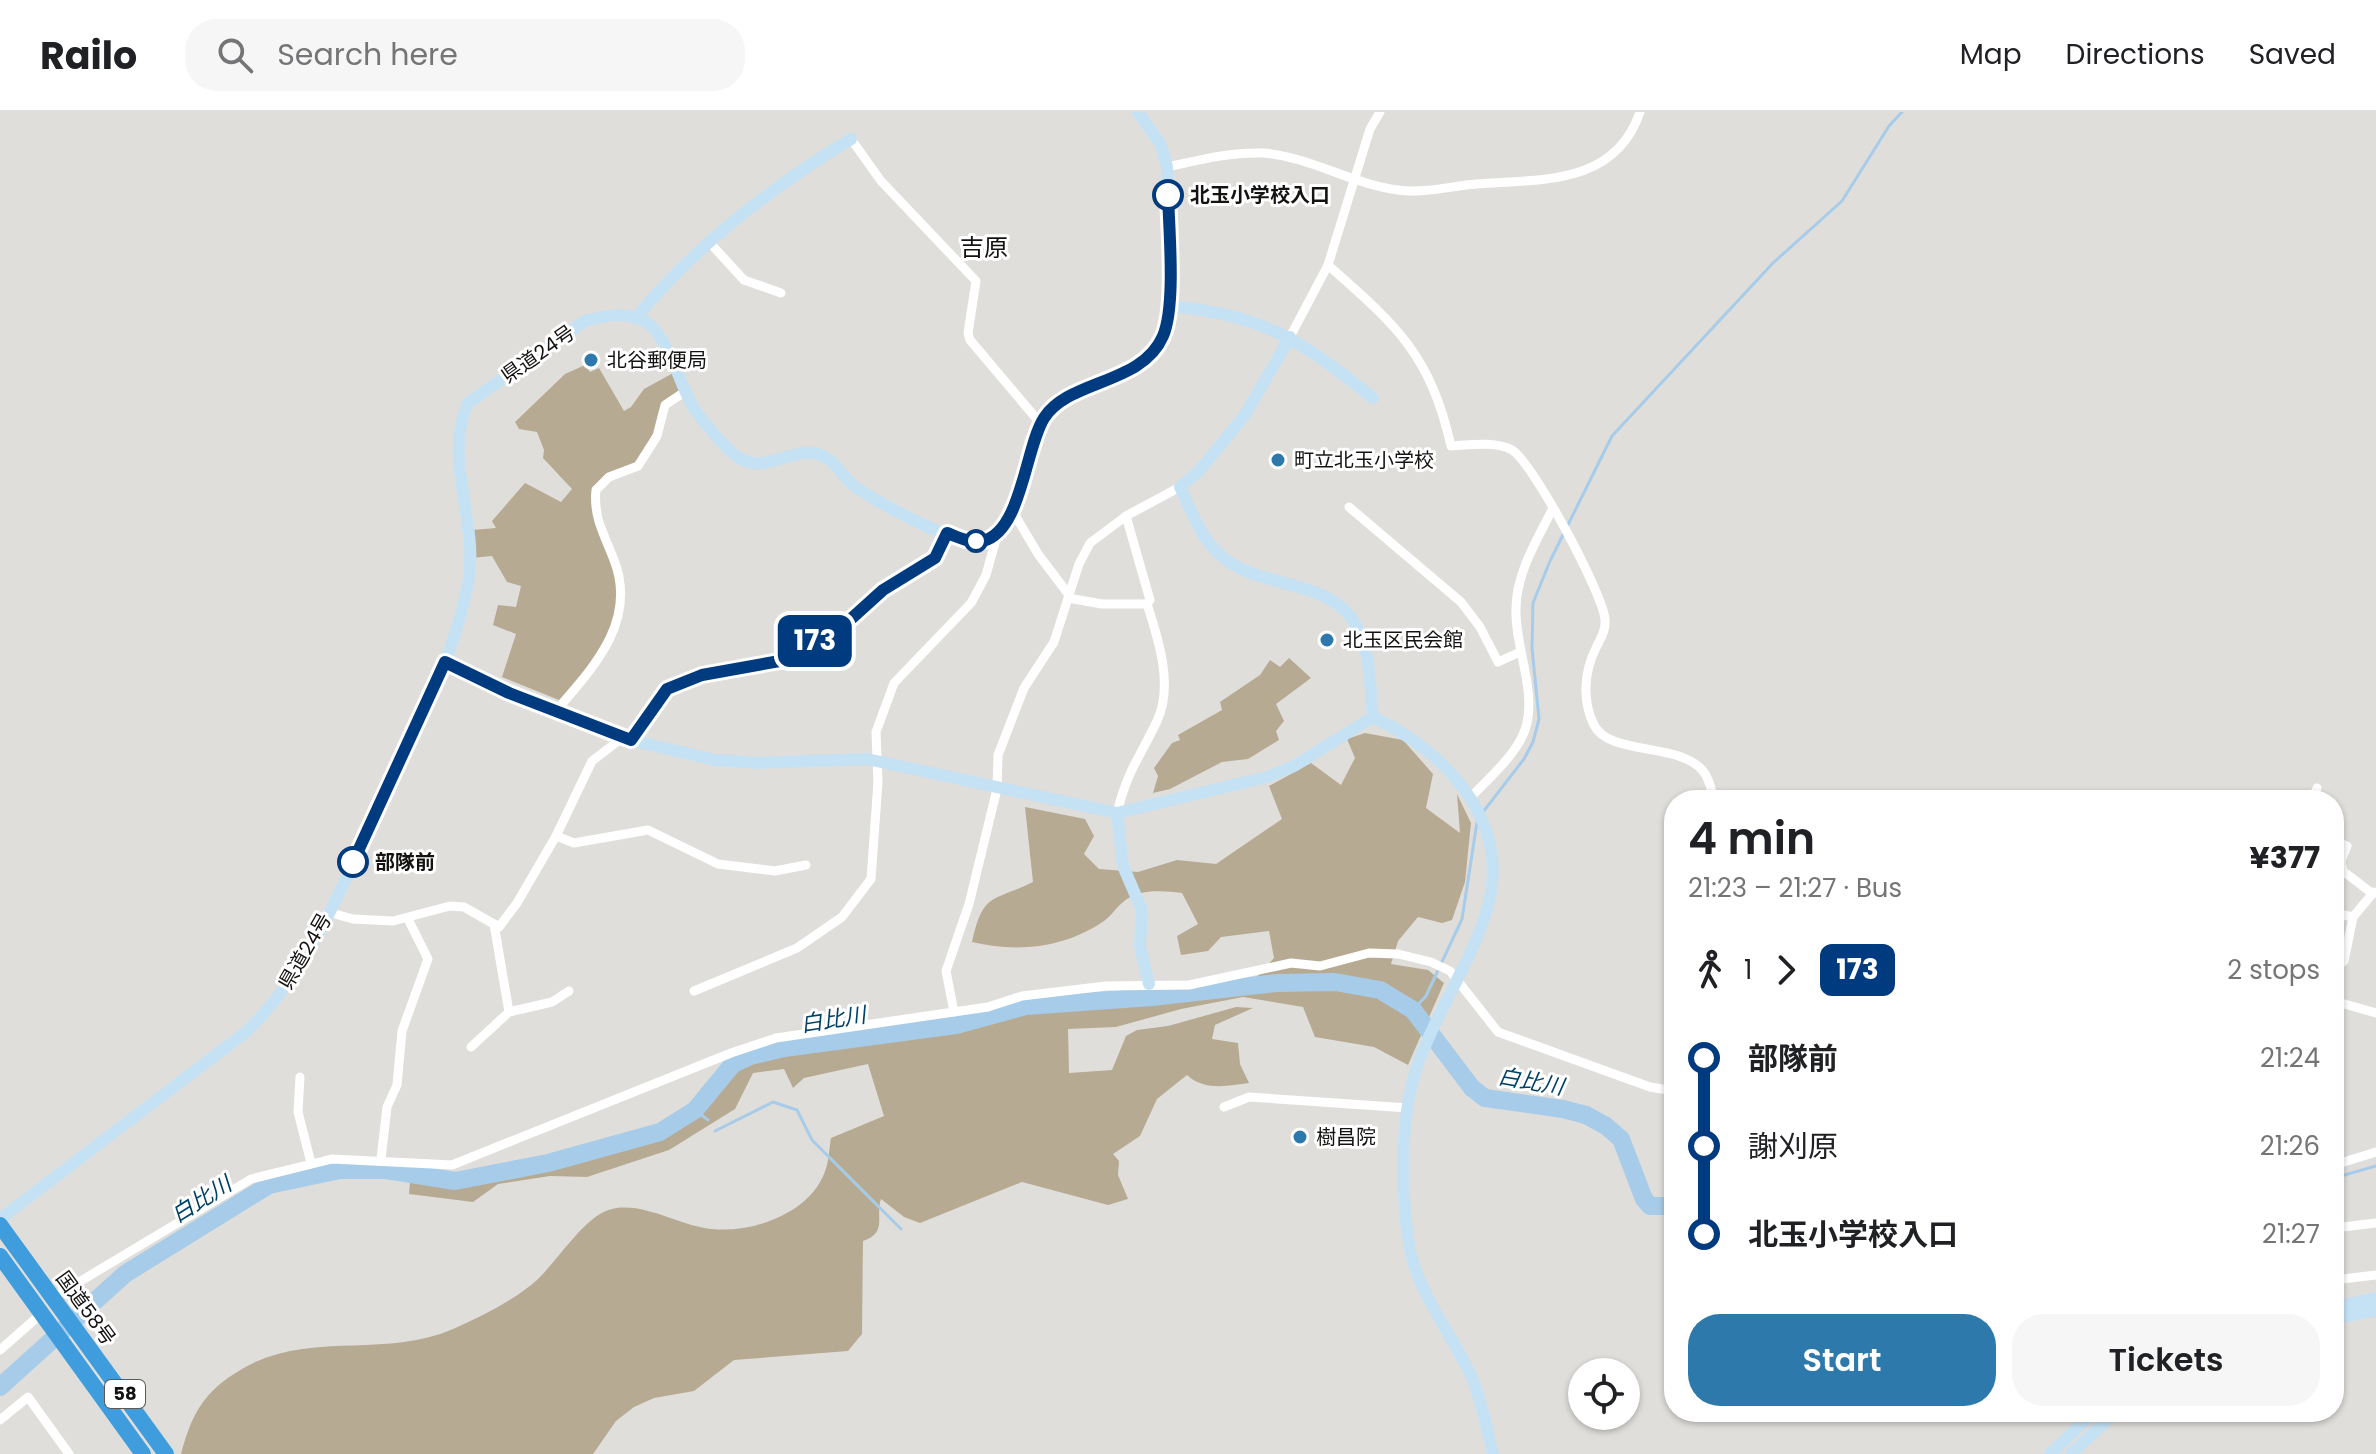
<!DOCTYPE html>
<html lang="en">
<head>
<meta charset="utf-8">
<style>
	:root { --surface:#fff; --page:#f6f6f6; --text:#202124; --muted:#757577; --line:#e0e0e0; --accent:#2e79ac }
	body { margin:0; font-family:Poppins,"Noto Sans JP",sans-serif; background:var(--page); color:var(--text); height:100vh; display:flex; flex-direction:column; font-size:30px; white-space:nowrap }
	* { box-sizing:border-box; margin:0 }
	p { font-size:26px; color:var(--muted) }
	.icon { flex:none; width:44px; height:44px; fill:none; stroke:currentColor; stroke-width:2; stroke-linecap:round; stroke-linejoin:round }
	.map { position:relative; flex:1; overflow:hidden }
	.sheet { position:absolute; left:1664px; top:678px; width:680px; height:632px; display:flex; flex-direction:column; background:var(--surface); border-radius:32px; box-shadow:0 2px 6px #0004 }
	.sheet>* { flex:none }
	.badge { padding:0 16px; border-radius:12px; font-size:28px; line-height:52px }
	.tools { position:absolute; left:1568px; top:1246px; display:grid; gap:16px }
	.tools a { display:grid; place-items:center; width:72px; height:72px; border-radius:50%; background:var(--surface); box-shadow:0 2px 6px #0004; font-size:40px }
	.map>.badge { position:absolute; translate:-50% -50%; box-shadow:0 0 0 4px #fff }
	.legs { display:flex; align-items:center; gap:12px; height:88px; padding:0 24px; font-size:26px }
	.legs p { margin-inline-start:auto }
	.summary { display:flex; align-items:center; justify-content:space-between; height:136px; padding:0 24px }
	h1 { font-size:44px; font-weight:600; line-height:60px }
	.primary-button { display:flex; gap:16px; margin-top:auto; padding:16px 24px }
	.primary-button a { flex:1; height:92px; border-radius:32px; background:var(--accent); color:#fff; font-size:32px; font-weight:600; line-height:92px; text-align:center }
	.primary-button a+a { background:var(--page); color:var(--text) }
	ul { padding:0 24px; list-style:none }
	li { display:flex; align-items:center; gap:28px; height:88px; font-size:30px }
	li i { display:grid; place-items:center; width:12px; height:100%; margin:0 10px; background:currentColor }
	li i::after { content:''; width:20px; height:20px; margin:-10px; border:6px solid; border-radius:50%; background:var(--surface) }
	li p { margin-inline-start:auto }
	li:first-child i { background:linear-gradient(#0000 50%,currentColor 0) }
	li:last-child i { background:linear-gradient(currentColor 50%,#0000 0) }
	header { display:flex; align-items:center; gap:48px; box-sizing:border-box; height:112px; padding:0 40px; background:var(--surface); border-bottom:2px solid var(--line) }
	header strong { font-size:38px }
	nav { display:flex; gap:44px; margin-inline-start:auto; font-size:28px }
	.search { width:560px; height:72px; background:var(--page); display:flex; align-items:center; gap:20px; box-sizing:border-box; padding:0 28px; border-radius:32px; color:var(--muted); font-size:30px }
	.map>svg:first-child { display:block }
</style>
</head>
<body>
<header>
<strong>Railo</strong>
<div class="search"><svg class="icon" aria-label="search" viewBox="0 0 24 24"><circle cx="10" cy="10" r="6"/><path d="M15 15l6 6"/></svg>Search here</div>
<nav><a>Map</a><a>Directions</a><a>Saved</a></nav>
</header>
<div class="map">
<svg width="2376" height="1342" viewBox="0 0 2376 1342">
	<rect width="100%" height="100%" fill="#e0dedb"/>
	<g fill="#b7aa92">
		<path d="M585,253L590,260L599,256L624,299L631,295L644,277L675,260L686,280L667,291L656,324L641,349L612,365L595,381C605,415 627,472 615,507C605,537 579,565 559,588L502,565L516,522L493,513L498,493L516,495L521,474L507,470L492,444L471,446L472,418L496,416L492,409L525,371L561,390L572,377L543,346L544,338L537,320L519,317L515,310L565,262Z"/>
		<path d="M1289,546L1311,566L1276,592L1284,609L1276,619L1279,628L1248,647L1222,650L1170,677L1153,681L1158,664L1154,656L1172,631L1180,628L1178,623L1222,598L1220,590L1260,563L1270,548L1280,555Z"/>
		<path d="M1365,621L1403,628L1433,662L1426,696L1460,721L1457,682L1471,711L1465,770L1452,808L1442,811L1418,805L1398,829L1391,852L1428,858L1444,871L1408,953L1374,935L1315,925L1303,895L1243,885L1181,897L1116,915L1068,917L1069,961L1112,958L1126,924L1137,918L1168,914L1236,895L1253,896L1215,913L1212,927L1238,931L1240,952L1249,971C1228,974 1204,979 1187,963L1157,987L1140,1024L1113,1042L1119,1049L1118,1063L1128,1087L1108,1093L1022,1070L920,1111L904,1105L881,1087C875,1105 888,1120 863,1129L862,1222L848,1239L734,1248L694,1279L654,1286L634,1295L616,1309L593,1342H181C192,1301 204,1279 242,1257C307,1218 385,1247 453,1217C482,1204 513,1189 537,1168C556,1150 578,1115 600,1102C634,1082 678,1115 712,1117C752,1121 808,1102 824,1062C829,1051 829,1037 831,1026L884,1004L868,952L804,966L793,976L784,957L753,961L735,997L669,1038L587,1065L550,1064L498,1072L473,1090L409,1082L410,1070L484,1072L555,1057L676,1020L700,1003L733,949L756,938L797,929L939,910L1036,889L1212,876L1255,867L1274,846L1269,819L1221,825L1208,839L1181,843L1177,824L1198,812L1182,781C1162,779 1138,776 1122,791C1116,796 1111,804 1104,809C1065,836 1017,841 972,830C983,780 992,790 1033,770L1025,695L1085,707L1094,724L1084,742L1099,757L1138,760L1177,748L1216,752L1282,707L1269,674L1311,651L1341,673L1355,646L1347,627Z"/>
	</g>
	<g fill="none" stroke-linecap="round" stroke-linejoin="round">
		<g stroke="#a7cce9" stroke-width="3">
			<path d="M1483,700L1524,647L1533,630L1539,607L1532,536L1533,491L1550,449L1612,324L1773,151L1842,89L1889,14L1902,0"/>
			<path d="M1413,898L1426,884L1462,807L1477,710"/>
			<path d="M695,998L708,1008"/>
			<path d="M715,1019L773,990L797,998L812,1028L901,1117"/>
			<path d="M2334,1066L2376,1054"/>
		</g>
		<path stroke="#a7cce9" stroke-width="18" d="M0,1275L125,1162L269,1073L340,1058H386L455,1069L548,1051L660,1020L695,998L733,952L750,944L784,936L956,913L1026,894L1152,885L1277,871L1335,870L1380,878L1413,898L1472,976L1485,986L1563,997L1586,1003L1606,1014L1621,1027L1644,1087L1650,1094H1674"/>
		<g stroke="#fff" stroke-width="9">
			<path d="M851,27L881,69L976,169L968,221L970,228L1041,312"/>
			<path d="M1167,55C1199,48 1230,40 1263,41C1308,44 1352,72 1398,78C1422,82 1452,74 1476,72C1540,67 1615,74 1640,0"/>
			<path d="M710,131L744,168L781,181"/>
			<path d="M1328,153C1397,214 1430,242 1451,334C1470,333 1495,329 1512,338C1532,349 1604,483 1605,508C1606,519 1600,527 1596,536C1584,559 1582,589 1594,613C1609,644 1680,630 1703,659C1710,667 1711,678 1714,688"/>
			<path d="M1290,225L1328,153L1370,17L1380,0"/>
			<path d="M1349,395L1461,490L1480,515L1498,550L1520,540"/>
			<path d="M1012,398L1038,442L1069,483"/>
			<path d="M1068,486L1102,492H1147"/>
			<path d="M556,599C593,556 638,509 614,448C605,424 593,405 596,378L609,365L638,354L657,324L665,293L686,279"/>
			<path d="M631,628L667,577L702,563L791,547L852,506L883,478L935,446L947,421"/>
			<path d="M1471,685C1489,666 1516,643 1525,618C1538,580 1514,534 1516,495C1517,460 1537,428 1552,398"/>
			<path d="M2312,688L2317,676"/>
			<path d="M1117,701C1127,659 1140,645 1157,609C1174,574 1158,526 1147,492L1150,488L1126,404"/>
			<path d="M556,724L574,731L648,718L718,752L775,759L806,753"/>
			<path d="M2334,728L2347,734L2341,749L2343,759L2373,782"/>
			<path d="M328,800L353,807L393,809L450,794L464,795L499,815L517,791L556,724L592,649L622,626"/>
			<path d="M2334,801L2353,805L2374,780"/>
			<path d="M494,812L509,900"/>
			<path d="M2334,857L2344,849L2353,805"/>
			<path d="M694,879L797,836L842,805L871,767L878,670L876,620L894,571L971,491L986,463L998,420"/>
			<path d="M2334,889L2376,901"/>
			<path d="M954,900L946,859L969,792L997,677L998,643L1024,576L1054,530L1079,452L1090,431L1126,404L1180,375"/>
			<path d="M471,935L509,900L552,890L569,879"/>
			<path d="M300,965L298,1000L311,1051"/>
			<path d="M1224,995L1249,985L1408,996"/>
			<path d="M381,1047L387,995L397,973L402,919L428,847L408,807"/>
			<path d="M2334,1053L2376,1040"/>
			<path d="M2334,1116L2376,1111"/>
			<path d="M2334,1168L2376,1163"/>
			<path d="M54,1185L251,1067L332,1047L452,1053L731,941L776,926L988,895L1022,884L1106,874L1189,873L1291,851L1320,854L1369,841L1398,842L1431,850L1450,859L1498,920L1650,975L1674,979"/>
			<path d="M0,1238L42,1201"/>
			<path d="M0,1308L28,1285L69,1342"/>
		</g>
		<g stroke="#c5e2f5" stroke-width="12">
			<path d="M1169,194C1262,202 1301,228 1373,286"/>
			<path d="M636,206C694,135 772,75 851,27"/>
			<path d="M1290,225L1245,303L1199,359L1180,375C1192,400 1202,430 1225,447C1265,478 1332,466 1357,515C1371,541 1370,577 1373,605"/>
			<path d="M445,550L509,581L622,626L715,648L758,651L867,647L1117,701L1267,665L1294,654L1373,605"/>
			<path d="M1373,605C1445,639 1511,708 1488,794C1473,849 1432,906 1415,961C1404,996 1402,1044 1404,1081C1405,1105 1407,1130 1414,1153C1427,1193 1455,1228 1472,1266C1482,1290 1487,1317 1493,1342"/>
			<path d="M1117,701L1123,754L1142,798L1140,834L1149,872"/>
			<path d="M0,1107L246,920C311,858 346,765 384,685C416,617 454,546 468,471C480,412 442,347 468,291L585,209C604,204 626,199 644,209C669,222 679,274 695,298C705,312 722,332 735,343C766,368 796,327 827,346C839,354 845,369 857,376C883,393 942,426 972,429C981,430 988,427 995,422C1027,399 1022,330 1048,301C1081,263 1143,274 1167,214V55L1161,33L1138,0"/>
			<path d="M2334,1195L2376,1186"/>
			<path d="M2334,1207L2376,1198"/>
			<path d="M2050,1342L2094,1300"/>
			<path d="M2071,1342L2116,1300"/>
		</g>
		<g stroke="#3f9dde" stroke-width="16">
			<path d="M0,1113L166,1342"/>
			<path d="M0,1144L143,1342"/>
		</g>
	</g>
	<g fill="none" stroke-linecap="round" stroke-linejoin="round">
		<g stroke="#fff" stroke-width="18">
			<path id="line-1" d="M353,750L445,550L509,581L631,628L667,577L702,563L791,547L852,506L883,478L935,446L947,421C958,425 971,432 983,429C1022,419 1025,336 1044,306C1069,267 1142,273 1163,224C1176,194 1169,118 1168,83"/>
		</g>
		<use href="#line-1" stroke="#003b80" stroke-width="12"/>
	</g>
	<g fill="#fff" stroke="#003b80" stroke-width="4">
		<circle cx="1168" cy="83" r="14"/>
		<circle cx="976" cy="429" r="10"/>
		<circle cx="353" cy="750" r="14"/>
	</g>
	<g fill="#2e79ac" stroke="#fff" stroke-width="3">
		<circle cx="591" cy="248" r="8"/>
		<circle cx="1278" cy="348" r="8"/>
		<circle cx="1327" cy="528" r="8"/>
		<circle cx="1300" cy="1025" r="8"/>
	</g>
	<g text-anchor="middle" stroke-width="6" stroke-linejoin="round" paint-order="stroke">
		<rect fill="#fff" stroke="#5a5a59" stroke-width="2" x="105" y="1268" width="40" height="28" rx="6"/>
		<g font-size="18" font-weight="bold" fill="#141312">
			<text x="125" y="1288">58</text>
		</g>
		<g font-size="20" font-weight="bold" fill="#141312" stroke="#fff" text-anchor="start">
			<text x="1190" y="90">北玉小学校入口</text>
			<text x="375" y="757">部隊前</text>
		</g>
		<g font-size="20" fill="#141312" stroke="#fff">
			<text transform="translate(538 242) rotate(-35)" y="7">県道24号</text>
			<text transform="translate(305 839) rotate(-60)" y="7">県道24号</text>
			<text transform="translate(86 1196) rotate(54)" y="7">国道58号</text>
		</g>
		<g font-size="20" fill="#141312" stroke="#fff" text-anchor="start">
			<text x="607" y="255">北谷郵便局</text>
			<text x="1294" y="355">町立北玉小学校</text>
			<text x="1343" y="535">北玉区民会館</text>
			<text x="1316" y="1032">樹昌院</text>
		</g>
		<g font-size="22" font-style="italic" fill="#004167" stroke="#fff">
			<text transform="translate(833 907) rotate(-9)" y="8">白比川</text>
			<text transform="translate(1531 969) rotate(10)" y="8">白比川</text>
			<text transform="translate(201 1087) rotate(-32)" y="8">白比川</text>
		</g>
		<g font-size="24" fill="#141312" stroke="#fff">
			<text x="984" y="144">吉原</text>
		</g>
	</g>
</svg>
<div class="tools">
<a><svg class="icon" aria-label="locate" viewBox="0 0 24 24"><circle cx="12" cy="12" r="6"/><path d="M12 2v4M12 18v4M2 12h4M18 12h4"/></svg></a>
</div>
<b class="badge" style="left:815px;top:529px;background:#003b80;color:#fff">173</b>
<section class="sheet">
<div class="summary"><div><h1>4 min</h1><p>21:23 – 21:27 · Bus</p></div><b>¥377</b></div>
<div class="legs"><svg class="icon" aria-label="walk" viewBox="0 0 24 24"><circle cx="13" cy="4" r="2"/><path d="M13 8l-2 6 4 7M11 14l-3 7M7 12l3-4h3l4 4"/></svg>1<svg class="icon" aria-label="forward" viewBox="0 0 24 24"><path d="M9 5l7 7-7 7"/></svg><b class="badge" style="background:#003b80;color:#fff">173</b><p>2 stops</p></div>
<ul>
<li><i style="color:#003b80"></i><b>部隊前</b><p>21:24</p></li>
<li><i style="color:#003b80"></i><span>謝刈原</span><p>21:26</p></li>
<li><i style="color:#003b80"></i><b>北玉小学校入口</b><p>21:27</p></li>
</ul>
<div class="primary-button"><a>Start</a><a>Tickets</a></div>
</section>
</div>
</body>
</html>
